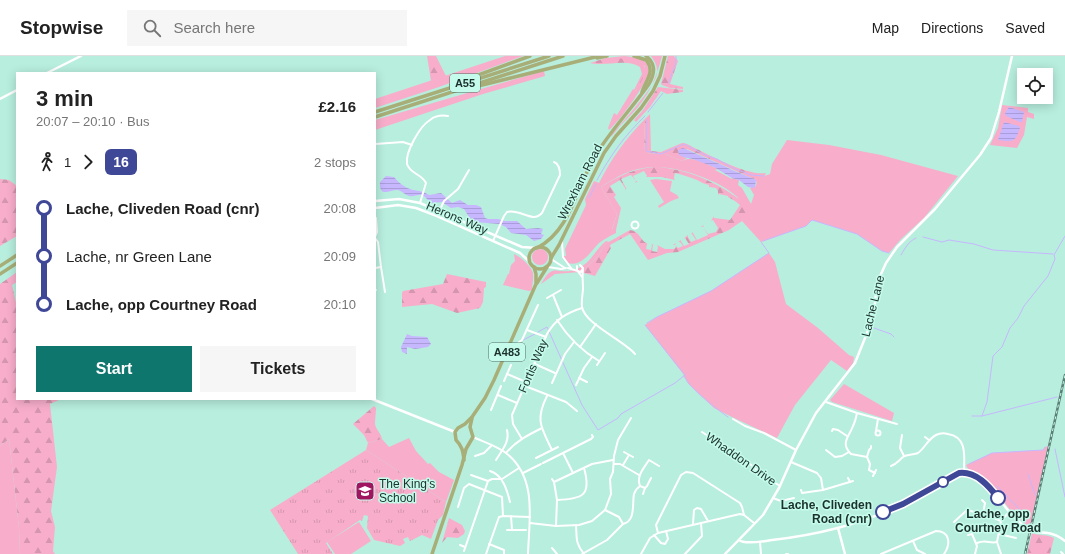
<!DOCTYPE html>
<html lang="en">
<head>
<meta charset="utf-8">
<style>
	:root { --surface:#fff; --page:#f6f6f6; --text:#222; --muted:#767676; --line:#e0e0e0; --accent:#0f766e }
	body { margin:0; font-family:Helvetica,sans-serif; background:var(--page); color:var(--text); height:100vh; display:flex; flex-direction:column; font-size:15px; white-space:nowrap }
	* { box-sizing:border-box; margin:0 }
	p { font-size:13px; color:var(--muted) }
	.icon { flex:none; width:22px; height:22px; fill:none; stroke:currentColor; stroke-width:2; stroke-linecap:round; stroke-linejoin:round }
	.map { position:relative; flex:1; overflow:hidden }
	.side { position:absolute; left:16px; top:16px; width:360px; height:328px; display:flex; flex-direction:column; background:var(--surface); border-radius:0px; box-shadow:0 2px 10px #0003 }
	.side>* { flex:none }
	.badge { padding:0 8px; border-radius:6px; font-size:14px; line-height:26px }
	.tools { position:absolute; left:1017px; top:12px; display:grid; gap:8px }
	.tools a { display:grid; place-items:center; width:36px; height:36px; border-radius:0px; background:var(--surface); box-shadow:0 2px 10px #0003; font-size:20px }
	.map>.badge { position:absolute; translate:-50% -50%; box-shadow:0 0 0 2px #fff }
	.legs { display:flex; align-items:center; gap:6px; height:44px; padding:0 20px; font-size:13px }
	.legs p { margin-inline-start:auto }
	.summary { display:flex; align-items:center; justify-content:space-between; height:68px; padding:0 20px }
	h1 { font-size:22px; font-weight:600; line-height:30px }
	.primary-button { display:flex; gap:8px; margin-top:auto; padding:8px 20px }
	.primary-button a { flex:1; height:46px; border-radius:0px; background:var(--accent); color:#fff; font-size:16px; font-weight:600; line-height:46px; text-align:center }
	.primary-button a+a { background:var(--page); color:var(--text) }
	ul { padding:0 20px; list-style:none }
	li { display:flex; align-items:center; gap:14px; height:48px; font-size:15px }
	li i { display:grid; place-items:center; width:6px; height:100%; margin:0 5px; background:currentColor }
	li i::after { content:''; width:10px; height:10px; margin:-5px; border:3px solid; border-radius:50%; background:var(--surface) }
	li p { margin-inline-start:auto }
	li:first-child i { background:linear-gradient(#0000 50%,currentColor 0) }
	li:last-child i { background:linear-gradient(currentColor 50%,#0000 0) }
	header { display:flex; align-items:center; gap:24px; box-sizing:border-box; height:56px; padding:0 20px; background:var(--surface); border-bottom:1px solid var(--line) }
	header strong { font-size:19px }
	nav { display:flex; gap:22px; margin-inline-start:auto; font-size:14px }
	.search { width:280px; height:36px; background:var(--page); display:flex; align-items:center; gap:10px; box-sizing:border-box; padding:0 14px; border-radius:0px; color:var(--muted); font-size:15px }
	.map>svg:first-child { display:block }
</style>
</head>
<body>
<header>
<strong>Stopwise</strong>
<div class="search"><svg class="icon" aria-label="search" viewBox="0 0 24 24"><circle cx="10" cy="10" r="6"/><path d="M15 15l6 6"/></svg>Search here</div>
<nav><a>Map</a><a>Directions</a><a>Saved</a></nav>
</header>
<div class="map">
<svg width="1065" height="498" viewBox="0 0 1065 498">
	<defs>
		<pattern id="forest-firs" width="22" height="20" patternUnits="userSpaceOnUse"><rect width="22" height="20" fill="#f8aeca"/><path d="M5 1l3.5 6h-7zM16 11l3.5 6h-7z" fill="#d496ae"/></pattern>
		<pattern id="park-tufts" width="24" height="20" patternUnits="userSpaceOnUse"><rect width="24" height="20" fill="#f8aeca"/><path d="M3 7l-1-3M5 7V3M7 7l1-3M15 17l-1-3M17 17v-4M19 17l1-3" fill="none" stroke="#d496ae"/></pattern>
		<pattern id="water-rules" width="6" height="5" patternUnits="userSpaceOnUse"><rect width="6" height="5" fill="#c7b7fe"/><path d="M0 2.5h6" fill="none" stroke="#aa9eda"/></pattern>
	</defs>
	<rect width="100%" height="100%" fill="#b8eede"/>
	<g fill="#f8aeca">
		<path d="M505,0H523L439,31L375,52V43Z"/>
		<path d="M624,0C631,1 643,1 647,8C647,9 649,13 649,14C649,25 618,67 609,74L608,72L614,57L617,59L633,33L636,35L645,10L606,2Z"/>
		<path d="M651,0H662C654,30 645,46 623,67C618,71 615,78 610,81C620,68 655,31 657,18C658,11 655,5 651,0Z"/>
		<path d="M544,15L545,20L483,38L375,74V64L467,37Z"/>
		<path d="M1002,49L1028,52V56L1034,58V63L1027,61L1024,79L1017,92L990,89L998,72Z"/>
		<path d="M645,63L644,97L665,98L682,105C692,99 707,108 718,113L715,114L732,123V122L739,124L738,129L742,132L751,148L754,139L750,132L755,131L757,127L758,131L764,120L770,118L772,108L787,84L829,89L881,99L958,120L924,162L901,183L889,197L882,195L857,178L812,164L806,170L761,186L742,165C744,161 742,158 741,154C740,149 739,142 736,140C717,123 677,110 652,111C633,112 617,120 601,131L617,158L612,173L616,174V177C610,180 604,183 599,187C590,196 582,211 568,207L563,200H566L565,193L586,149L585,143L594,125L599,127C611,103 626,82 645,63Z"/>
		<path d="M656,123L672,125L670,135L677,139L679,142L671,145L659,152L658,150L664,146L650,124Z"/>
		<path d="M606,185L609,186L605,188L598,200L584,214V217L580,216L555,218L541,228C554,204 558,221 577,213C592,206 594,195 606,185Z"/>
		<circle cx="540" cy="201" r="8"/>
		<path d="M769,197L775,206L786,248L818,272L849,299L854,301L853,307L847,315L831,304L795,349L777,382L734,362L714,352L689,328L684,320V319L645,269L657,261L711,235Z"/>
		<path d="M514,198C521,201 531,210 533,217C534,222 532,229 532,234L529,235L503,229L508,218H509L511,209L515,205Z"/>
		<path d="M844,328L894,357L892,365L832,346L830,344Z"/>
		<path d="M409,382L416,395L428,408L430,407L439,416L454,424L446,446L366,394L368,387L382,383L389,391Z"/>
		<path d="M9,383L19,472L20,498H0V390Z"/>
		<path d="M1048,390L1030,472L1012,456L989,428L969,415L966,409L992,397L1043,394L1045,391Z"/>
		<path d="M359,466L371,485L351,498H335L327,486Z"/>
	</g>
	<g fill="url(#forest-firs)">
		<path d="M427,0H436L446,20L431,25Z"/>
		<path d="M668,0H674L678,5L670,28L683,31V33L670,32L662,29L661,28Z"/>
		<path d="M606,2H619L644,8L645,18L636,35L634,34L642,18L640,11C626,2 605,11 590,7Z"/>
		<path d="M658,31L683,34V36L667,38L661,35L650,51L636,66L634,64L643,54Z"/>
		<path d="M650,58L651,95L661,96L682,87C688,87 693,92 699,94C715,102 749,120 766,117L758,134L756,124L687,93L683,101L687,102L682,105L665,98L644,97L645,63Z"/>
		<path d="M659,111C694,115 723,129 749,151L742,165L729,174L678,196L667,197L648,204L630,178L610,189L611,192L595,220L584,217V214L598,200L605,188L630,174C640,175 640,185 648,188H647L646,193L651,194L652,189L651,188L654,189H653L652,195L657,196L658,191L657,189L665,193H674L676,191L675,189H673L676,187L675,189L678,192L683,190L680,186H678L681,184V185L684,190L689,188L685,182L683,183L688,179V181L691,186L696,184L692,178H691L693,176V177L697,184L708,179L703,171H701L704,169L703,171L708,178L716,176L718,172L713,164L711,165L714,160V162L730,164L740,149L735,145L728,141V140L719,138L718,139V135L716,132L709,131V129C704,128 701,126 697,124C690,121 683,119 675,117L674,122L675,124L661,121H646L647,120L644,115L633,120L636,125H638L635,127L636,125L631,119L621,123L626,132L627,131L625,134V132L620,124L610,130L616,139L614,141L621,152L616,174H612L617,158L601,131C620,119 637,111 659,111Z"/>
		<path d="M0,123L9,124L17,130V180L0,190Z"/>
		<path d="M17,216V226L12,229L17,251V343H61L50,348L57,411L51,455L55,471L53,495L55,498H20L19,472L9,383L0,390V228Z"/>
		<path d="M447,218L486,226V231L484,232L483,246L480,252L457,257L432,248L402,251V237L403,235L443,228Z"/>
		<path d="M374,350L376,352C376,357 375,363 375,368C376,374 381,377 382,383L368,387L364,379L353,368Z"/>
		<path d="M449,462L462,469L465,475L464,478L458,482L447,481L442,487Z"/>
		<path d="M1032,477C1039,480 1047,478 1054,482L1050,498H1027Z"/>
	</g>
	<path fill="url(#park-tufts)" d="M366,394L446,446L443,459L438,464L431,483L422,479L410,485L408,481L403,483L405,487L400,490L374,484L367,472L368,460L364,459L362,465L360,464L326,487L333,498H298L270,454Z"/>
	<g fill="url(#water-rules)">
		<path d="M1009,51L1024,56L1022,66H1020L1006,60L1005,57Z"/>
		<path d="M1004,66L1019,70L1020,72C1015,87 1013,86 998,84Z"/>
		<path d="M683,92L724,110L732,114L754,123L756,124L755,131L753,132L748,131L739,124L732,122L714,111L693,103L683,101L679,99L678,95L680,93Z"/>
		<path d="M386,120L394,121C399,127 405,132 413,134C419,135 423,135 429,139L441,137L452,147L460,144L468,149H476L481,151L485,162L488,163H498L505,165H517L526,173L538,172L543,173L541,178L544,179L541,183L534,185L526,179L511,177L506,171L499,168L475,166L469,161L464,153L458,151L451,152L442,146L432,147C428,145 426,141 422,139C418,138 414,141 409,140C405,139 402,135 398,134C391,133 379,143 380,126Z"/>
		<path d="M407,278L412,280L427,281L431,288L428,291L415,293L407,291V298L402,296L401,291Z"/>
	</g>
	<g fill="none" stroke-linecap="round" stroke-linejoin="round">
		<g stroke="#c7b7fe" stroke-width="1">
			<path d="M668,28L676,6V0"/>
			<path d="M648,56L663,37"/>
			<path d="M647,64L646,95L661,98L684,88L705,99L717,103L733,112L751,119L764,120"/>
			<path d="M597,124C610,100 625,79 645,60"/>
			<path d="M589,142L596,128"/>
			<path d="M923,181L942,186L949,184L974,188L993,194L1053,198"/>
			<path d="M763,185L806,170L812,164L857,178L882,195L889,197"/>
			<path d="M901,199C905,192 909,185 916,182"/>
			<path d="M647,267L657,261L711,235L769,197L761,186"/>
			<path d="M874,272L891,278L894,281"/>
			<path d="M538,276L547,271L582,349L598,374L618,362L621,358L675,327L685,319L645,269"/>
			<path d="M523,284L535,278"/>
			<path d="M684,320C686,323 687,326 689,328C701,341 714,351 728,361"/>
			<path d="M972,360H982L987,346L993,300L1002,291L1010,272L1018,262L1024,250L1048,220L1055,203L1054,199L1065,180"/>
			<path d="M982,360L1057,341"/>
			<path d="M1055,393L1065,441"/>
			<path d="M969,408L992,397L1043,394L1045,391"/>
			<path d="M1028,418L1035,439"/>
			<path d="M997,430L1021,455"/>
		</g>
		<g stroke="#fff" stroke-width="2">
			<path d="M375,88L403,86L412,89"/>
			<path d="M420,147L426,127C422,118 410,118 407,108C405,96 420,70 430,64C435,60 442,59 448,60"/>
			<path d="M437,160L444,145L458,133L469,114"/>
			<circle cx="635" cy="169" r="3.5"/>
			<path d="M375,181L377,176L376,162"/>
			<path d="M375,182L378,186L381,211L375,212"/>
			<path d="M493,185L504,160L507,156C520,152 532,168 542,157L560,119C560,113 559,108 554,106"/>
			<path d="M562,186L563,201L571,212"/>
			<path d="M551,203L565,212"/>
			<path d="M577,210V214L582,221"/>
			<path d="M381,211L385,236"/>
			<path d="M548,211L561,213L566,212"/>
			<path d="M568,212L581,216L583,212L580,209"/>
			<path d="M583,214C582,220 583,226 583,232C583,238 581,245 582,251C585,268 623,284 635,298"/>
			<path d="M375,234H376"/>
			<path d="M553,239L562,261"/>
			<path d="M547,242L561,234"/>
			<path d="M557,264C568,281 582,295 599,305"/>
			<path d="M527,274L546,281"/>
			<path d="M518,287L522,284L538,249"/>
			<path d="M580,291L596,268"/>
			<path d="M535,308L555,317"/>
			<path d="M597,309L605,297"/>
			<path d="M507,318L526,326"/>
			<path d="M579,322L587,326"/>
			<path d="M504,325L511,309"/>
			<path d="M552,327L565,298L574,286"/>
			<path d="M576,329L584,312L592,301"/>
			<path d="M525,330L566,346L577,355"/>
			<path d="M498,339L517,347"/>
			<path d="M547,340C535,364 541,371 552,394"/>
			<path d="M826,346L857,357L897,368"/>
			<path d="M491,354L501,330"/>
			<path d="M857,357C856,362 855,366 853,370C849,381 840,387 851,398L867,401L869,394L871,392V390"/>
			<path d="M733,363L745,370L764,377L796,394"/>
			<circle cx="878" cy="377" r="2.5"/>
			<path d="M832,375L833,373L838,374L847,380"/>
			<path d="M876,375L878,363"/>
			<path d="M702,376L748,406L761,418L780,430"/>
			<path d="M902,379L900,392L904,400"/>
			<path d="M473,381C484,386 497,390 506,397C538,422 529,464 528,498"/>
			<path d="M925,381L929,384"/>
			<path d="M522,383L513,368L512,359L547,278C555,264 566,257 582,252"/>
			<path d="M826,394L835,401L842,400L849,396"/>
			<path d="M624,396L633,401"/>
			<path d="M506,397C516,385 528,379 542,372"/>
			<path d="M563,397L573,417"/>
			<path d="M475,400L484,397L491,390"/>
			<path d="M867,401L870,408L869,414L875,417"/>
			<path d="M536,402L558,391"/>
			<path d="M496,404C502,394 510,386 507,374"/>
			<path d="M791,406L817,417L821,422L823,434"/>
			<path d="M543,407L591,383L593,381L592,379"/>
			<path d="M614,408H620L639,419"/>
			<path d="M623,409L629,399"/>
			<path d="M891,410C898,407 898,405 903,401C907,398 914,399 918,397C925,392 928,383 936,379C940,377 944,377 948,378C968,381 964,402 964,416"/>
			<path d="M490,415C503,419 507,434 510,446"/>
			<path d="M523,417L541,408"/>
			<path d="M471,419L488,425"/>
			<path d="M873,420L876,414"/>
			<path d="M848,422L850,426"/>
			<path d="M552,423L554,426"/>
			<path d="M640,430L645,432L647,430L651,422"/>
			<path d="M801,434L802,437L823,434L853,425"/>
			<path d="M643,438L645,432"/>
			<path d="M773,442L781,445L794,442"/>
			<path d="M557,444C582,443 592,440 584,412"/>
			<path d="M982,444L985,447L983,458"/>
			<path d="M458,451L464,432L469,428L502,441L503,460"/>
			<path d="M605,454L619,461L623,468"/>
			<path d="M511,460L512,474H526"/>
			<path d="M954,466L967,454L989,460L1001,465"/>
			<path d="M530,467L556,470L579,469L592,465L605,454L611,438L610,423L613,416L614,400L618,384L631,362"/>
			<path d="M693,468L694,454L697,452L701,453L708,465"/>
			<path d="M576,469C577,482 575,487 584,498"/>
			<path d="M556,470L557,444L554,426L592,408L613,404"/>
			<path d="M507,474H512"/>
			<path d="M658,477L656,469L681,419L686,416L693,417L740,447L742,451L744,459"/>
			<path d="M972,478L977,490L975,498"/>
			<path d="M999,478L1016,482"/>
			<path d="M654,479L661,487L665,488L668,483L666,475"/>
			<path d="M968,479L972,478L973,476"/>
			<path d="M913,485L917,494L925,498"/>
			<path d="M760,486L761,498"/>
			<path d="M977,487C987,483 989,488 997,486"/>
			<path d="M489,488L504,494V498"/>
			<path d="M460,489L465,491"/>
			<path d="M552,492L557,498"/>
			<path d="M464,495L488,425L492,423H502L519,412"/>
			<path d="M1061,496L1063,498"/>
			<path d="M486,498L499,461L503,460L530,461"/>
			<path d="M582,498L607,484L623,468C636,465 632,448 634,438C635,435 637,432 640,430C636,420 644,412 649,404L659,410"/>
			<path d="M641,498L650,482L658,477L740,458L744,459L754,467"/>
			<path d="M685,498L702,480L701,467"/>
			<path d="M786,498H788"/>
			<path d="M881,498L936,475C950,475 951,488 944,498"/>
			<path d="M1001,498L997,486L1001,465L1009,456"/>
		</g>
		<g stroke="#fff" stroke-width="2.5">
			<path d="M47,17L81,0"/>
			<path d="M0,43L17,34"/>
			<path d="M375,145L399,143L420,147L522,191L537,192"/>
			<path d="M375,152L398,149L416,152L437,160L520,197L531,207"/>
			<path d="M372,343L455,376"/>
			<path d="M838,472L845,498"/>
			<path d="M739,484C745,489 764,485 772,484C817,479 862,468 903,448C921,439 938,428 956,418C979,408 1000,447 1013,460C1019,466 1027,474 1036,476C1040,477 1044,476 1048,477C1055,478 1060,481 1065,485"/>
			<path d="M725,498L763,459L779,432L796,394L816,357L855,307L871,267L874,257L877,227L886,207L897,191L935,153L980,99L991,82L999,56L1012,0"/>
		</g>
		<g stroke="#a8ae77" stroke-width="3.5">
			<path d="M634,0L646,4C656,16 645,25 642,36"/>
			<path d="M597,2L607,0"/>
			<path d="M451,29L530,0"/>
			<path d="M470,32L599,0"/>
			<path d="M375,56L549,0"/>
			<path d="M375,61L563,0"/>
			<circle cx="540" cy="202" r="11"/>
			<path d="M537,192C572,174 577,128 597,97C612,73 632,52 649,28C655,17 656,8 646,0"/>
			<path d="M551,202L559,189L604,97L616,80L641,52L653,35L660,20L665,0"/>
			<path d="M0,210L17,199"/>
			<path d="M0,218L17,207"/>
			<path d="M537,227L547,211"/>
			<path d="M464,404C463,395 462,390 456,384L455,376L458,372L465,368L472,361L485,342L494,324L536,228V218L534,211"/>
			<path d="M432,498L462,409L466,393L473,381L470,371L472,362"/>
		</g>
		<g stroke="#5b7e74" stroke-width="2.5">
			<path id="rail" d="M1025,498L1065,319"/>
		</g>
		<use href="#rail" stroke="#c5fbeb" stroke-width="1" stroke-dasharray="3" stroke-linecap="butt"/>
	</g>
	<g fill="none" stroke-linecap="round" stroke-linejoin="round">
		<g stroke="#fff" stroke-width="9">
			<path id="line-1" d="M883,456L903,448L959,417C976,415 989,430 998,442"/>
		</g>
		<use href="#line-1" stroke="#3f4797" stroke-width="6"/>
	</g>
	<defs>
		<g id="school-square" transform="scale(1)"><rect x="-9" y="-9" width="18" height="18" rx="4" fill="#a01560" stroke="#c5fbeb"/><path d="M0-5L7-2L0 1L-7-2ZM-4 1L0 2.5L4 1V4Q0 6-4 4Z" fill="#fff"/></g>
	</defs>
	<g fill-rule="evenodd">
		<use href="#school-square" x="365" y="435"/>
	</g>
	<g fill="#fff" stroke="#3f4797" stroke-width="2">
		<circle cx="943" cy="426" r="5"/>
		<circle cx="998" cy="442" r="7"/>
		<circle cx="883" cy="456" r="7"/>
	</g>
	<g text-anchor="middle" stroke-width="3" stroke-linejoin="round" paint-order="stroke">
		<g fill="#c5fbeb" stroke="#4e6e65" stroke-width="1">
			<rect x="450" y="18" width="30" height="18" rx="3"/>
			<rect x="489" y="287" width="36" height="18" rx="3"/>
		</g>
		<g font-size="11" font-weight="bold" fill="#1b312b">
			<text x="465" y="31">A55</text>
			<text x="507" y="300">A483</text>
		</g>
		<g font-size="12" fill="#1b312b" stroke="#c5fbeb">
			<text transform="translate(580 126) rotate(-63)" y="4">Wrexham Road</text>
			<text transform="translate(457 162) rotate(23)" y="4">Herons Way</text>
			<text transform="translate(873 250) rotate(-76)" y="4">Lache Lane</text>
			<text transform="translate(533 310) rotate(-67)" y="4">Fortis Way</text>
			<text transform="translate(741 403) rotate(35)" y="4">Whaddon Drive</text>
		</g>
		<g font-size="12" fill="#1b312b" stroke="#c5fbeb" text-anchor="start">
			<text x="379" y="432">The King's<tspan x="379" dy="14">School</tspan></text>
		</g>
		<g font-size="12" font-weight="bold" fill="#1b312b" stroke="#c5fbeb" text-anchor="end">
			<text x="872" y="453">Lache, Cliveden<tspan x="872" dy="14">Road (cnr)</tspan></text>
			<text x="998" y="462" text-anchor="middle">Lache, opp<tspan x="998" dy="14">Courtney Road</tspan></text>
		</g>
	</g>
</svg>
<div class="tools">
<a><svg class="icon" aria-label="locate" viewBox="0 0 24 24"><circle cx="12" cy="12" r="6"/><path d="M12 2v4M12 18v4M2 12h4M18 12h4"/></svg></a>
</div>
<section class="side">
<div class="summary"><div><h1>3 min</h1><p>20:07 – 20:10 · Bus</p></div><b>£2.16</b></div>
<div class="legs"><svg class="icon" aria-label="walk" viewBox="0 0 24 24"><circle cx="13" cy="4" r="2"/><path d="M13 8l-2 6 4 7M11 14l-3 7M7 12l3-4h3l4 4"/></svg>1<svg class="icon" aria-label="forward" viewBox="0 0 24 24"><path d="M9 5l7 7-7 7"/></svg><b class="badge" style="background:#3f4797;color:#fff">16</b><p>2 stops</p></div>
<ul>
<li><i style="color:#3f4797"></i><b>Lache, Cliveden Road (cnr)</b><p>20:08</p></li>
<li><i style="color:#3f4797"></i><span>Lache, nr Green Lane</span><p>20:09</p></li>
<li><i style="color:#3f4797"></i><b>Lache, opp Courtney Road</b><p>20:10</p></li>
</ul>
<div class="primary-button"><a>Start</a><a>Tickets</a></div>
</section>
</div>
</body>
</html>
